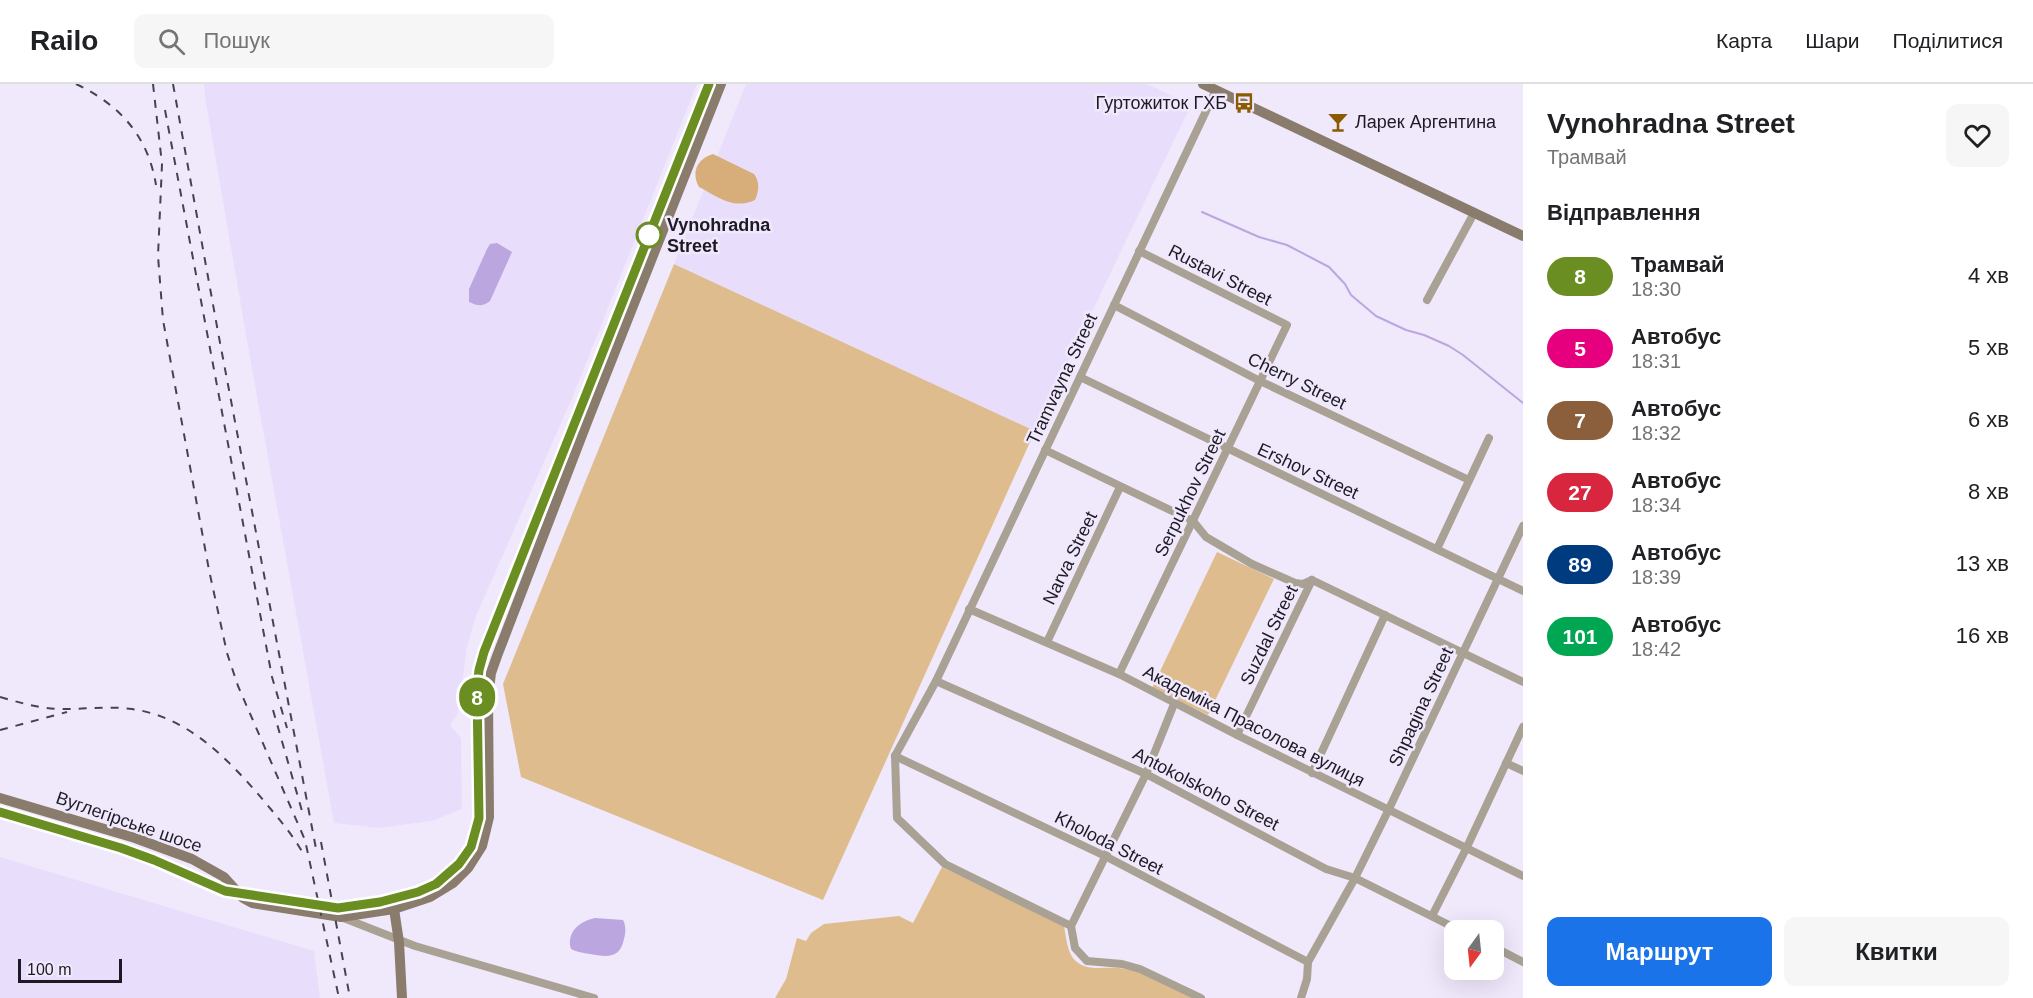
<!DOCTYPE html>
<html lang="uk">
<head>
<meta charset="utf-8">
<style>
	:root { --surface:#fff; --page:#f6f6f6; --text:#202124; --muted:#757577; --line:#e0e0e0; --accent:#1a73e8 }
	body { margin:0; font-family:Arial,sans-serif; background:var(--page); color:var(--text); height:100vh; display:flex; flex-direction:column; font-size:22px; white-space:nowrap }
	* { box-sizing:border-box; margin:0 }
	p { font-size:20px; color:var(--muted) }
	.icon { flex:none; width:33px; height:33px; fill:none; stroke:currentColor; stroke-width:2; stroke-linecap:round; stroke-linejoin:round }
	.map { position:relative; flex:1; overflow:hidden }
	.details { display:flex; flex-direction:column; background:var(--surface); width:510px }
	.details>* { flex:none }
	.badge { padding:0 12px; border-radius:20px; font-size:21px; line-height:39px }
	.needle { width:39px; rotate:195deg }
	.fabs { position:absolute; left:1444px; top:836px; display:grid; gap:12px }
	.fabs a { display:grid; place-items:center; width:60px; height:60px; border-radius:12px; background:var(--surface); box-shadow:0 6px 24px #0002; font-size:30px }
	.scale { position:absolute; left:18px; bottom:15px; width:104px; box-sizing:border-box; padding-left:6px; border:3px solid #1e1a25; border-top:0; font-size:16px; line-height:21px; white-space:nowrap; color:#1e1a25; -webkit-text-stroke:4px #f0e9fc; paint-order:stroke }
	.map>.badge { position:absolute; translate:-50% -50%; box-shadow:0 0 0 3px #fff }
	h2 { padding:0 24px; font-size:22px; line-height:54px }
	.round { display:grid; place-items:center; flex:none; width:63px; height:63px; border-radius:12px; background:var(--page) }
	.summary { display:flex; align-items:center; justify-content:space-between; height:102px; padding:0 24px }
	h1 { font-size:28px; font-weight:600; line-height:45px }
	.button { display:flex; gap:12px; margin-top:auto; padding:12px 24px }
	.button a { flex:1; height:69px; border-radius:12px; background:var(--accent); color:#fff; font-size:24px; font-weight:600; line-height:69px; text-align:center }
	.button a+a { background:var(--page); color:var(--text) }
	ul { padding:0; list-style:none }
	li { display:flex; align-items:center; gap:18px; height:72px; padding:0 24px }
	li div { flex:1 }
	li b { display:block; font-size:22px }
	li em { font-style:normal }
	li .badge { min-width:66px; font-weight:700; text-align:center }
	header { display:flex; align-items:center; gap:36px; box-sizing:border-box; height:84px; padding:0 30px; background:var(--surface); border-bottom:2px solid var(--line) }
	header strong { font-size:28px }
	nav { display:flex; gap:33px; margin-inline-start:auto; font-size:21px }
	.search { width:420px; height:54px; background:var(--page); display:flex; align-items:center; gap:15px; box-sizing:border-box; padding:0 21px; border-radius:12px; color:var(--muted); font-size:22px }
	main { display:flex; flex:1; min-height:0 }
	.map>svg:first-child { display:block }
</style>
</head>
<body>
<header>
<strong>Railo</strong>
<div class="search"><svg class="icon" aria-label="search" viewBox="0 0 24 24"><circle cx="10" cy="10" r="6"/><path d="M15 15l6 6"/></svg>Пошук</div>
<nav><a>Карта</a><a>Шари</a><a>Поділитися</a></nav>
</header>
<main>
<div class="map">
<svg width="1523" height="914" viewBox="0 0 1523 914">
	<rect width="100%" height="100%" fill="#f0e9fc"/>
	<g fill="#e8defc">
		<path d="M204,0H697L573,312L476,532L467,563L458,629L450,641L461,654L462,725L432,737L378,744L334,739L250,274L205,13Z"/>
		<path d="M746,0H1147L1191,21L1035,347L674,180Z"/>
		<path d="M0,773L314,867L320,914H0Z"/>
	</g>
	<g fill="#dfbc8e">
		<path d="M674,180L1035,347L823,816L521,693L503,600Z"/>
		<path d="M1217,468L1274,495L1208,631L1152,604Z"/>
		<path d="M942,783L1064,842C1066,852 1067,866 1073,874C1084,888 1102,883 1118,884C1144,886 1172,903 1197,914H775L786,895L797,854L806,857L811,849L824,840L899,832L913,839Z"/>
	</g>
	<path fill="#d7ae79" d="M713,70L754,90C760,98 759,107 755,116C733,126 718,113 699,103C691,88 697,75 713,70Z"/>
	<g fill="#bba6e0">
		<path d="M497,159L512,168L490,217C482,223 478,222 469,218V205L487,165L490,160Z"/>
		<path d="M595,834L623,836C626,842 626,848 624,855C620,875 607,873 590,870C583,869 577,868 571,865C566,848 580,837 595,834Z"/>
	</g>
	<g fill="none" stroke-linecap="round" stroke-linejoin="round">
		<path stroke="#bba6e0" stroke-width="2" d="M1202,128L1259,153L1287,161L1329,183L1345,200L1351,211L1376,232L1406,246L1424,251L1449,262L1463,271L1523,319"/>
		<g stroke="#aaa195" stroke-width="8">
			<path d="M1427,216L1474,129"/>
			<path d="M1114,221L1260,297L1469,396"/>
			<path d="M1080,293L1523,507"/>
			<path d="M1045,366L1193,437L1206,453L1252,480L1295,499L1303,500L1312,496"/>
			<path d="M1437,465L1489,354"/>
			<path d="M1312,496L1523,598"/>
			<path d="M969,525L1119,590L1237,651L1523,792"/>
			<path d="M1047,558L1120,403"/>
			<path d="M1119,590L1287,241L1139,167"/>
			<path d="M936,597L1146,690L1326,785L1355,794L1459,846"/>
			<path d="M1237,651L1312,496"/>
			<path d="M895,672L936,597L1216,6"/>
			<path d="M895,672L1105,772L1308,878"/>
			<path d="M895,672L897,734L945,780L1071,842L1075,864L1087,877L1122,880L1140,885L1201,914"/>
			<path d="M1506,679L1523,687"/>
			<path d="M1312,689L1385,531"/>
			<path d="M1432,832L1466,765L1523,643"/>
			<path d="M341,833L415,862L594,914"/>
			<path d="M1071,842L1146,690L1174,620"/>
			<path d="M1494,863L1523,878"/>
			<path d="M1301,914L1307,895L1308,878L1355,794L1388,727L1523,442"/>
		</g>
		<g stroke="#8a7c6c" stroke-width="10">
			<path d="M1203,0L1523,152"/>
			<path d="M0,714L135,754L192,775L224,793L243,814L252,819L341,833L394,825L430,813L453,799L468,784L482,762L489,733L488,614L491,589L497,572L589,333L721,0"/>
			<path d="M394,825L399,858L402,914"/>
		</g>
		<path stroke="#47424f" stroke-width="1.5" d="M0,728L121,764L154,776L225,807L338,824L380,818L418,808L436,800L459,780L471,763L479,734L477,606L479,586L484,568L709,0"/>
		<g stroke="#47424f" stroke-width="2" stroke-dasharray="8 8" stroke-linecap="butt">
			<path d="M76,0C120,21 148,52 156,101"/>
			<path d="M153,0L162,80L158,172L163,236L209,486L227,569L238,602L305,756L339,914"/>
			<path d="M173,0L218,248L317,770"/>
			<path d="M165,26L272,593L287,644"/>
			<path d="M0,613C21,619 41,625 63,625C86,625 109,622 132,625C189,633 229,676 264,717C279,735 294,752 305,773"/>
			<path d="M273,626L302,727"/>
			<path d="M0,646L67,628"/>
			<path d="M321,758L350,914"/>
		</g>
	</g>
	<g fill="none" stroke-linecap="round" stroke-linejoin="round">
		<g stroke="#fff" stroke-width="14">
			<path id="line" d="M0,728L121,764L154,776L225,807L338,824L380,818L418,808L436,800L459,780L471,763L479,734L477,606L479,586L484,568L709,0"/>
		</g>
		<use href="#line" stroke="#6b8e23" stroke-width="9"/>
	</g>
	<defs>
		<g id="bus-bare" transform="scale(1.62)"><path d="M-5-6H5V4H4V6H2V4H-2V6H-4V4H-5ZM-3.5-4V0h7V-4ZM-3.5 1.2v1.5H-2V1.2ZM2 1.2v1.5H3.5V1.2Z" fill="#8a5b00" stroke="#f0e9fc" stroke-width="2.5" paint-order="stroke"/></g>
		<g id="bar-bare" transform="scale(1.62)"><path d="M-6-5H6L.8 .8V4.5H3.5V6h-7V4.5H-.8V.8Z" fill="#8a5b00" stroke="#f0e9fc" stroke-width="2.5" paint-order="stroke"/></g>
	</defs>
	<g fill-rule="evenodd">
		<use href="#bus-bare" x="1244" y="19"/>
		<use href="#bar-bare" x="1338" y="38"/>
	</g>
	<circle fill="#fff" stroke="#6b8e23" stroke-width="3" cx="649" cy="151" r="12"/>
	<g text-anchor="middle" stroke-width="5" stroke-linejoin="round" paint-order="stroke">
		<g font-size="18" fill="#1e1a25" stroke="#f0e9fc" text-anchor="end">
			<text x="1227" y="25">Гуртожиток ГХБ</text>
			<text x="1355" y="44" text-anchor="start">Ларек Аргентина</text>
		</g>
		<g font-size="18" font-weight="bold" fill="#1e1a25" stroke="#f0e9fc" text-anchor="start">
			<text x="667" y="147">Vynohradna<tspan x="667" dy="21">Street</tspan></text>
		</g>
		<g font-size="18" fill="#1e1a25" stroke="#f0e9fc">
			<text transform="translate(1220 191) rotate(27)" y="6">Rustavi Street</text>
			<text transform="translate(1062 295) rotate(-65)" y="6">Tramvayna Street</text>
			<text transform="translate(1297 297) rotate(26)" y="6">Cherry Street</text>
			<text transform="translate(1308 387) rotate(25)" y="6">Ershov Street</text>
			<text transform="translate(1190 409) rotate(-64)" y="6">Serpukhov Street</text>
			<text transform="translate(1070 474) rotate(-64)" y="6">Narva Street</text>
			<text transform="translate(1269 551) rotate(-64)" y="6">Suzdal Street</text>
			<text transform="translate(1421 623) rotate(-65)" y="6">Shpagina Street</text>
			<text transform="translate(1254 642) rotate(27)" y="6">Академіка Прасолова вулиця</text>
			<text transform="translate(1206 705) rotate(27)" y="6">Antokolskoho Street</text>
			<text transform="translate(129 738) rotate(19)" y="6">Вуглегірське шосе</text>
			<text transform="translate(1109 759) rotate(27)" y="6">Kholoda Street</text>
		</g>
	</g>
</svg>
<div class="fabs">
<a><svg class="needle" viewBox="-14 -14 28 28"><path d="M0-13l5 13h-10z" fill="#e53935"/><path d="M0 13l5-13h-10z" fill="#757577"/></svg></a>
</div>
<div class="scale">100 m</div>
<b class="badge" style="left:477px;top:613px;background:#6b8e23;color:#fff">8</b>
</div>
<section class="details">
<div class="summary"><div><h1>Vynohradna Street</h1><p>Трамвай</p></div><a class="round"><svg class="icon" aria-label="heart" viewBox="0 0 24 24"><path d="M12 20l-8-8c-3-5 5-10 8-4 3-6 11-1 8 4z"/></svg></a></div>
<h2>Відправлення</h2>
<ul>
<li><span class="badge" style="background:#6b8e23;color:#fff">8</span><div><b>Трамвай</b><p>18:30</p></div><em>4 хв</em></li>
<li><span class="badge" style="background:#e6007e;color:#fff">5</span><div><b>Автобус</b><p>18:31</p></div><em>5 хв</em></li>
<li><span class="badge" style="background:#8b5e3c;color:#fff">7</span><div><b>Автобус</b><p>18:32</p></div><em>6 хв</em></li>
<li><span class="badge" style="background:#d7263d;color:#fff">27</span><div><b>Автобус</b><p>18:34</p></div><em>8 хв</em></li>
<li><span class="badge" style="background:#003b80;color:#fff">89</span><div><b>Автобус</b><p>18:39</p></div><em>13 хв</em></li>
<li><span class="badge" style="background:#00a651;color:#fff">101</span><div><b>Автобус</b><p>18:42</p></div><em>16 хв</em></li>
</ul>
<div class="button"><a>Маршрут</a><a>Квитки</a></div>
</section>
</main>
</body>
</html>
